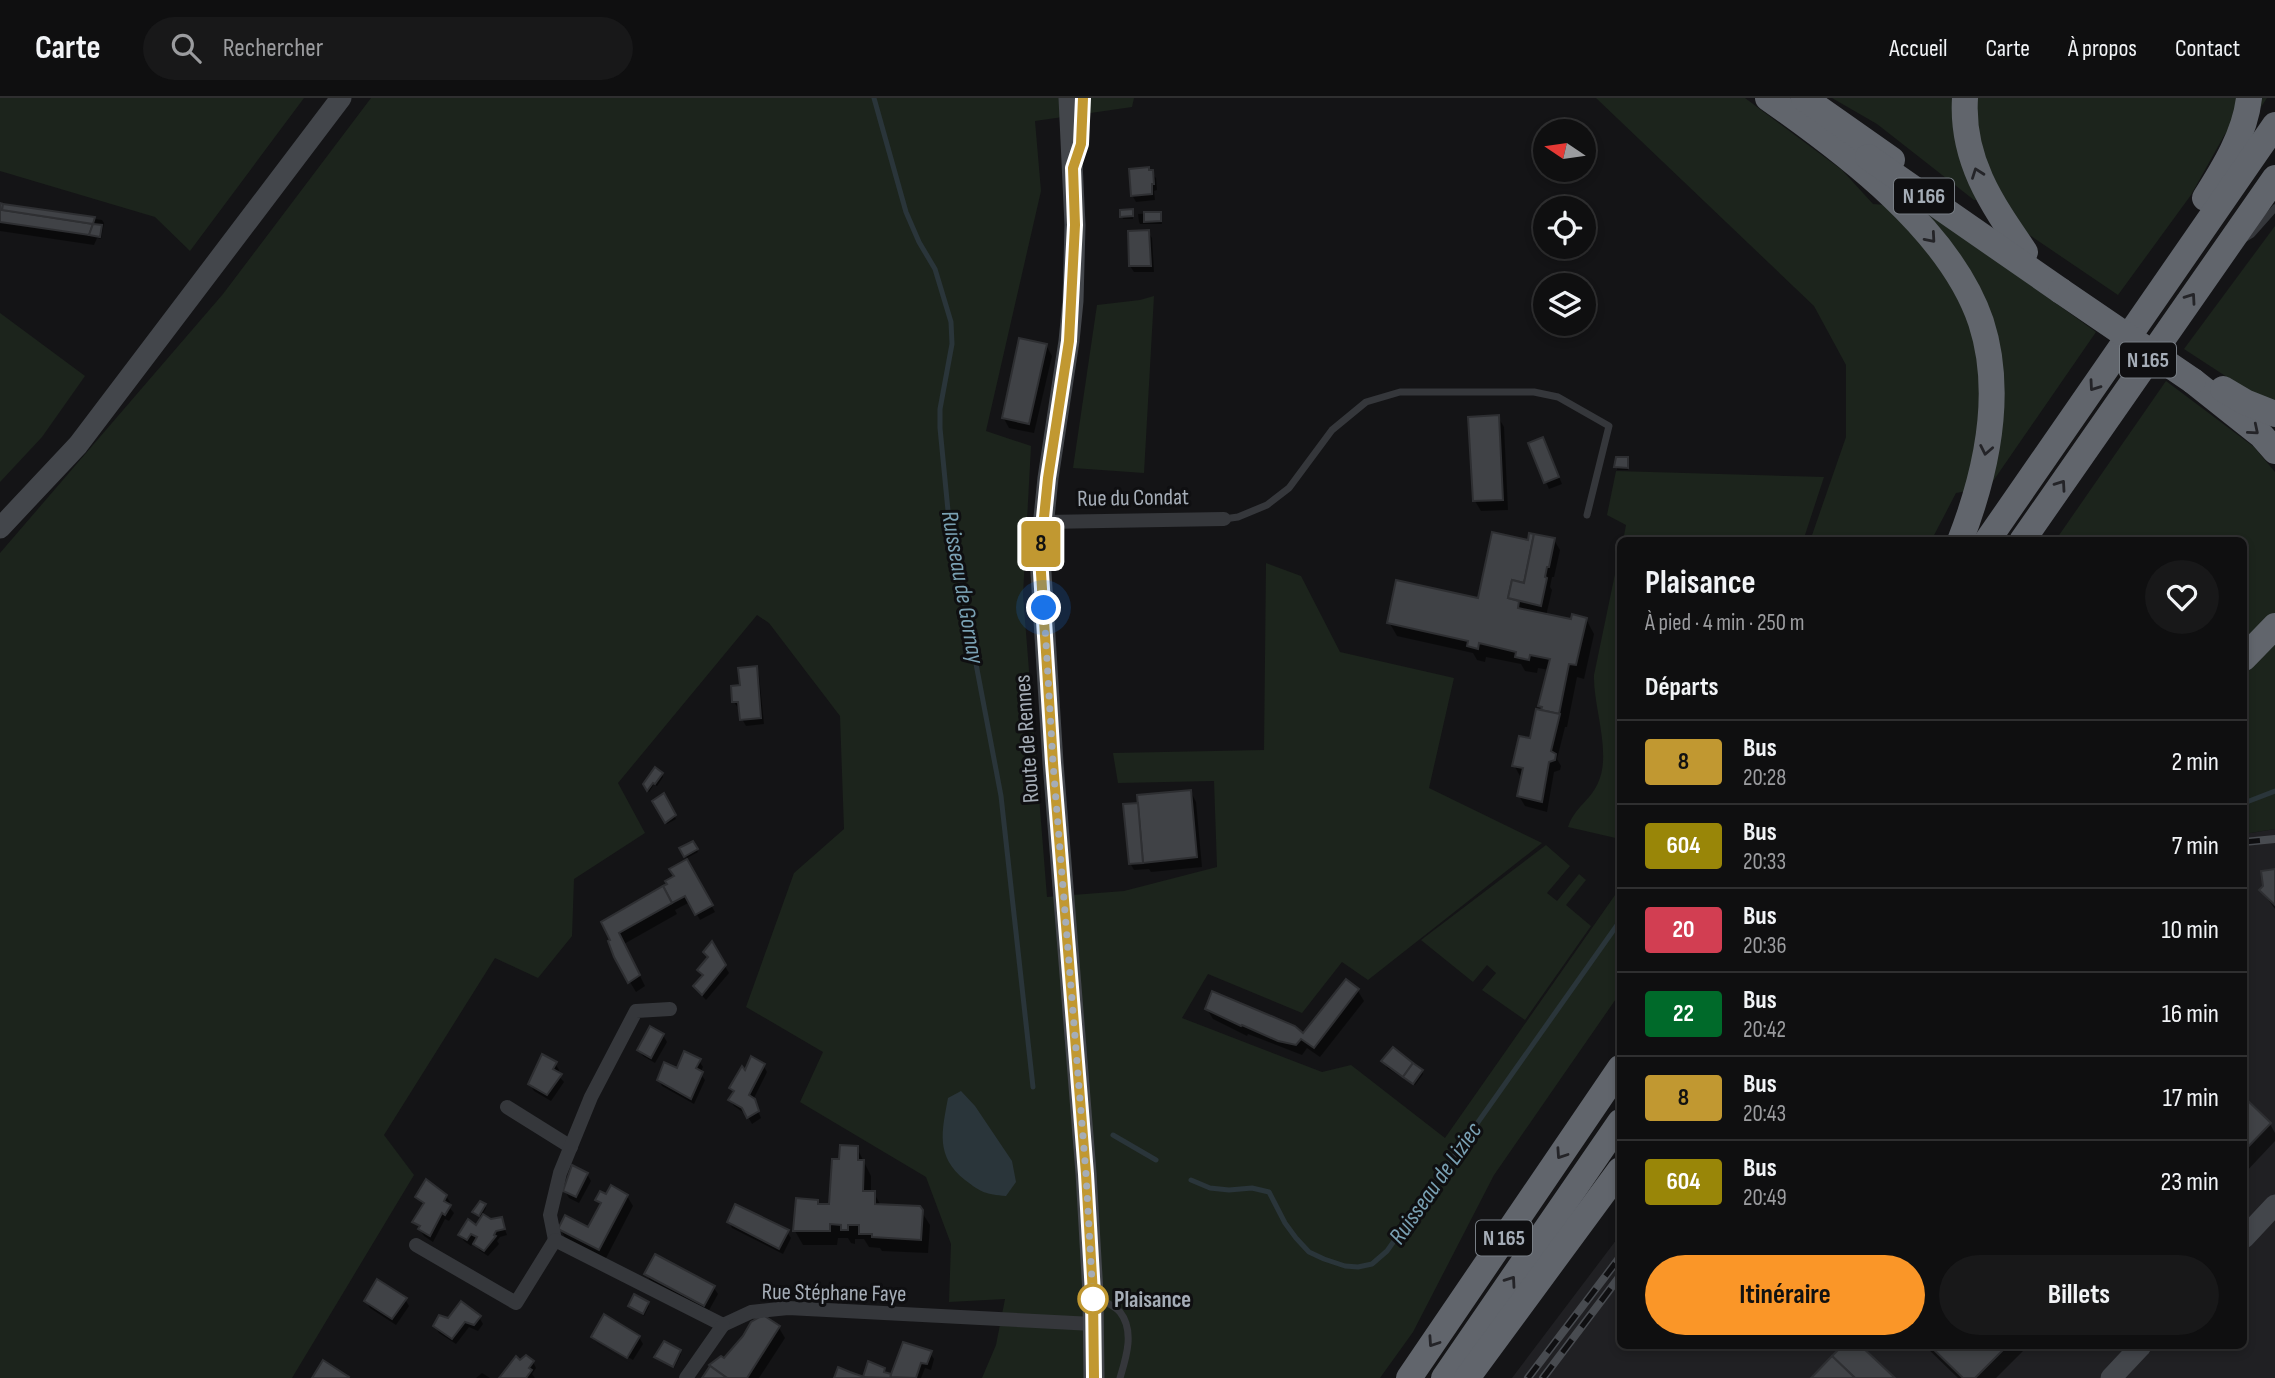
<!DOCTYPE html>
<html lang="fr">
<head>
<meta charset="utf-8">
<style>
	:root { --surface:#0f0f10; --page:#181819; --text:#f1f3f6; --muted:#9b9c9f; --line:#2f2f30; --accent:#fa9628 }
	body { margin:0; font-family:"Sofia Sans Condensed",sans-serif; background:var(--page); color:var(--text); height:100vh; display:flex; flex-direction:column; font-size:26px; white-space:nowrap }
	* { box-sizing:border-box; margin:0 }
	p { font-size:23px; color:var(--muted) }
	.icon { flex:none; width:38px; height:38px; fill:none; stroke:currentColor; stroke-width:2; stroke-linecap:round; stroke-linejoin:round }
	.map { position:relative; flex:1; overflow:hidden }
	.drawer { position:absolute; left:1617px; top:439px; width:630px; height:812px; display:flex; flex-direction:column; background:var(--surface); border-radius:10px; box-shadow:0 4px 10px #0003,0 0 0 2px var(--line) }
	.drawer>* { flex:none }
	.badge { padding:0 14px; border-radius:5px; font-size:24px; line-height:46px }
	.needle { width:46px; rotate:283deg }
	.buttons { position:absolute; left:1533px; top:21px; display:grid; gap:14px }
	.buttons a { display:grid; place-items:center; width:63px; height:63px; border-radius:50%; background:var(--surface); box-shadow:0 4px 10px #0003,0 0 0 2px var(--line); font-size:35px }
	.you { position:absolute; width:35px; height:35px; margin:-18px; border:5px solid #fff; border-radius:50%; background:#1a73e8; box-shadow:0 0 0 10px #1a73e833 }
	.map>.badge { position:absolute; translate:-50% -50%; box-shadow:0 0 0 4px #fff }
	h2 { padding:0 28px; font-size:26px; line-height:63px }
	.round { display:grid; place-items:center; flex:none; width:74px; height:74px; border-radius:37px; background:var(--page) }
	.headline { display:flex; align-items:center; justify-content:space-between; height:119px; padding:0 28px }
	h1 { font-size:33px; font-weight:700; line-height:52px }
	.primary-button { display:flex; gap:14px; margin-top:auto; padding:14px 28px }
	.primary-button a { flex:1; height:80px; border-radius:42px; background:var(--accent); color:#111; font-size:28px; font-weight:700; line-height:80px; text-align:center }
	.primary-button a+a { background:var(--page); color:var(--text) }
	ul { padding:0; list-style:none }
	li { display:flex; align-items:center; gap:21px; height:84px; padding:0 28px; border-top:2px solid var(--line) }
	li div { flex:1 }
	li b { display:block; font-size:26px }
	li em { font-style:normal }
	li .badge { min-width:77px; font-weight:700; text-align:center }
	header { display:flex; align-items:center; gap:42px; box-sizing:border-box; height:98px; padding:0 35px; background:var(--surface); border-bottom:2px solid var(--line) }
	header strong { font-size:33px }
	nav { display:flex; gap:38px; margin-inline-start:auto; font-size:24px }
	.search { width:490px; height:63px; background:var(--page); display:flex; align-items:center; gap:18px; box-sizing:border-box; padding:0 24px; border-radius:38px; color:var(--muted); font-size:26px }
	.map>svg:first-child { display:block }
</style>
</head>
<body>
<header>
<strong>Carte</strong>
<div class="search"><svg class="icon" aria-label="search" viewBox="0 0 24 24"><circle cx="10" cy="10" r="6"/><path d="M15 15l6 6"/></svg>Rechercher</div>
<nav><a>Accueil</a><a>Carte</a><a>À propos</a><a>Contact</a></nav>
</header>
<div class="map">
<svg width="2275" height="1280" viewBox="0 0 2275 1280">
	<rect width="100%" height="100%" fill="#141416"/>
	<path fill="#202023" d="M2275,731V1280H1512L1620,1137V1248H2244V736Z"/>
	<g fill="#1c241c">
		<path d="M0,0H304L190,153L155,119L0,73Z"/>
		<path d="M371,0H1134L1132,9L1035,23L1041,93L986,333L1031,348L1023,497L1047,799L1124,793L1217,769L1214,683L1118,685L1113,655L1264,652L1266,465L1301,478L1340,554L1454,580L1429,690L1542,745L1368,882L1342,864L1302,915L1208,876L1182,920L1322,974L1351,967L1445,1040L1620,790V895L1494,1077L1413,1234L1380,1280H982L996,1247L1005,1201L949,1204L951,1146L926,1079L800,1004L823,954L746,909L794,775L844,731L840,618L769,525L757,517L618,685L645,735L574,781L572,838L538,880L495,860L384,1037L414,1077L292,1280H0V455L223,196Z"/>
		<path d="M1596,0H1745L1842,72L1873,106L1923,110L2096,234L1989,389L1956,395L1931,443H1810L1846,339V267L1814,208Z"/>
		<path d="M1832,0H2267L2253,21L2225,36L2191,97L2118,197L2025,134L2003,101L1974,102L1877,26Z"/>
		<path d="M2275,128V303L2250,294L2184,251Z"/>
		<path d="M1154,198L1144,375L1073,370L1097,207L1140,202Z"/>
		<path d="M0,215L85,278L42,339L0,384Z"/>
		<path d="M2166,283L2254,349L2275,374V731L2244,736V443H2055Z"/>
		<path d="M1616,373L1824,379L1803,443H1623L1626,427L1607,417Z"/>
		<path d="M1620,452V741L1568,729C1575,709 1590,703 1598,685C1612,655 1593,609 1594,577Z"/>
		<path d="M1546,747L1570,768L1547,795L1557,803L1579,776L1586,782L1566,807L1591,828L1525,922L1482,892L1496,875L1487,867L1473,884L1421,842Z"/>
	</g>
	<path fill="#2a353a" d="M961,993L975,1008L1012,1063L1016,1084L1006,1098C985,1096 982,1095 965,1082C935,1058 942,1033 948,1000Z"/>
	<g fill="#0007">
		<path d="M1150,74L1156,80L1157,92L1154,93L1155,102L1136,104L1132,97Z"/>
		<path d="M0,107L102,122L104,125L101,141L97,140L94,147L0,133Z"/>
		<path d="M1132,113L1133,121H1123L1122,118Z"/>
		<path d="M1160,115L1162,126H1140L1139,124L1138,116Z"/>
		<path d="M1148,134L1152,140L1154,174H1134L1130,168Z"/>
		<path d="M1046,247L1052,258L1034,335L1009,330L1003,319Z"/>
		<path d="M1498,319L1504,329L1508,412L1481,413L1475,403Z"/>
		<path d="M1530,346L1546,348L1562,386L1549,391Z"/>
		<path d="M1618,360L1627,361L1628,372H1617Z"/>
		<path d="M1554,442L1560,452L1554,479H1552L1550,489L1552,492L1546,518L1572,523L1586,521L1594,536L1584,581L1577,579L1567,629H1565L1557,661L1561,668L1560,672L1554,674L1547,714L1525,708L1519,698L1523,679L1520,678L1514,667L1531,642L1543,614L1540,608L1549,572L1538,570L1537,575L1525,573L1521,566L1486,559L1485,564L1477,562L1473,555L1397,538L1389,524L1479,502L1529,444Z"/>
		<path d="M756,570L759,577L764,626L746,628L742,621L741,610H738L734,604L741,588Z"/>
		<path d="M662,676L663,679L657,688L654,686L649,694L645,687Z"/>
		<path d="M1191,694L1196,704L1202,769L1151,774L1149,771L1134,772L1130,765Z"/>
		<path d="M663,698L676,721L667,726L654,703Z"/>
		<path d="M693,745L698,754L687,760L682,751Z"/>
		<path d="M687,763L715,814L700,822L690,804L675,812L677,816L624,846L645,888L636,894L615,859L612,843L604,825L669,787Z"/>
		<path d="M2275,773V811L2261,792Z"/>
		<path d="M712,846L729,875L706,902L694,889L703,879L699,872L709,861L705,854Z"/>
		<path d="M1346,883L1358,893L1364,903L1320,959L1307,950L1302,957L1248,936L1247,938L1213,921L1207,911L1303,938Z"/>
		<path d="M663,937L667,944L655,965L643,958L639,952Z"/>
		<path d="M699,963L703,969L700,975L705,982L694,1006L662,988L659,982Z"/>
		<path d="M1384,963L1422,973L1423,976L1415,987L1387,970Z"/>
		<path d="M555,965L559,972L557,976L564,984L551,1003L534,993L530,986Z"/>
		<path d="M763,967L767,974L753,1002L761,1020L752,1026L747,1017L734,1008L730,1002L734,996L731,990Z"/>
		<path d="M2244,1001L2270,1026L2275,1035V1043L2244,1076Z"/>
		<path d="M857,1050L871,1078V1095H874L881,1108L921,1113L930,1127L928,1155L882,1153L880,1150L869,1149L864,1141H855V1146L851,1145L848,1140H838L837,1147H803L795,1133L817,1104L819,1107L831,1108L841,1063Z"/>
		<path d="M587,1076L591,1083L579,1105L569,1100L565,1093Z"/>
		<path d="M446,1098L450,1104L448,1108L454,1115L449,1123L445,1121L433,1144L424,1138L415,1124L424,1108L417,1099Z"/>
		<path d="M607,1098H627L633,1108L605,1162L566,1141L560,1131H589L601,1109L597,1102Z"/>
		<path d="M485,1108L486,1110L482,1117L491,1123L501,1121L507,1137L500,1139L497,1143L499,1146L488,1158L479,1152L474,1144L471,1148L464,1143L460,1137L477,1129L482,1121L474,1114Z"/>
		<path d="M729,1123L787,1134L791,1140L783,1156L732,1130Z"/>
		<path d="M646,1176L714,1190L718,1196L708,1214L650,1182Z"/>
		<path d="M405,1201L409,1208L396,1227L370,1210L366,1203Z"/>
		<path d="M648,1206L649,1208L644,1218L630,1208Z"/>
		<path d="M479,1219L483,1226L478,1233L469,1229L456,1246L439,1235L435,1228L449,1222Z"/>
		<path d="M779,1230L785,1240L759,1280H704L710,1269L721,1260L724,1263Z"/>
		<path d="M593,1239H639L643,1246L633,1262L596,1240V1244L631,1266L597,1245Z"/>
		<path d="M904,1246L930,1255L934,1261L931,1272L925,1270L921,1280H892Z"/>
		<path d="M1925,1248H2028L1996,1280H1958Z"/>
		<path d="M680,1253L681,1256L674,1270L656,1259Z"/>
		<path d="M533,1264L536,1270L532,1276L535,1280H501L520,1265Z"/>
		<path d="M482,1275L490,1280H476Z"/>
	</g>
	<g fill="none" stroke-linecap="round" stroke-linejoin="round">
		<g stroke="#2a353a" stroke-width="5">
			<path d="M874,0L906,114L919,144L935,171L951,224L952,246L940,311V330L949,423L1001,698L1033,989"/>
			<path d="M2244,705L2275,693"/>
			<path d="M1113,1037L1156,1062"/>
			<path d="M1191,1082L1210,1090L1229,1092L1252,1090L1269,1094L1285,1125L1296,1140L1309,1154L1324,1161L1345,1168L1358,1169L1372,1166L1387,1153L1620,823"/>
		</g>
	</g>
	<g fill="#404246" stroke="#2e2f32" stroke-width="2">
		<path d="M1149,69V72H1153L1154,86H1152V96L1131,98L1129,71Z"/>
		<path d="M0,105L3,106L2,112L93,126L89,137L0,124Z"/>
		<path d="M3,106L95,119L93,126L2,112Z"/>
		<path d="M1133,111V118L1120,119V112Z"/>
		<path d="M1144,114H1161V123L1144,124Z"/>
		<path d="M93,126L102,127L100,139L89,137Z"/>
		<path d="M1149,132L1151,168H1129L1128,133Z"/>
		<path d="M1019,240L1047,246L1029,326L1002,320Z"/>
		<path d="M1499,317L1503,402L1473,403L1468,319Z"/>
		<path d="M1543,339L1559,379L1544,385L1528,345Z"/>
		<path d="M1616,359H1628V370L1614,369Z"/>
		<path d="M1492,434L1528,442L1529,435L1534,436L1524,485L1512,482L1508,500L1519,503L1518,510L1571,521L1572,516L1587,520L1576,567L1569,566L1559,616L1541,612L1542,609L1538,608L1550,561L1530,557L1529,562L1515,559L1516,554L1479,545L1478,551L1467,548L1468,543L1387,525L1396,482L1478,500Z"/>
		<path d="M1534,436L1555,440L1549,469H1547L1545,479L1547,480L1541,508L1508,500L1512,482L1524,485Z"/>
		<path d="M757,568L761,620L740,622L738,604H732L731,588L740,587L738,570Z"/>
		<path d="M1536,611L1560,616L1551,653L1556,656L1555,662L1549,664L1542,704L1517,698L1523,670L1512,668L1519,638L1530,640Z"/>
		<path d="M655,669L663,675L655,686L653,685L647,693L643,686Z"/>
		<path d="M1191,692L1197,759L1143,765L1137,697Z"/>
		<path d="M664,695L676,717L665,725L652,703Z"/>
		<path d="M1138,705L1143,765L1129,766L1123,706Z"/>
		<path d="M693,743L698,751L684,759L679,750Z"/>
		<path d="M687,761L713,807L695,817L685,798L672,805L663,788L667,786L665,783L674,778L669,771Z"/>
		<path d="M2275,771V807L2259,792L2263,788L2261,773Z"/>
		<path d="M663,788L672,805L619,835L640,877L628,885L614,859L608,843L610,842L601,824Z"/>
		<path d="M712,843L726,867L702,897L693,888L703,877L697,872L708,859L703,854Z"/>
		<path d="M1346,881L1359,891L1314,950L1301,941L1296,947L1278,943L1242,927L1241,928L1205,911L1212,893L1295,928L1303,935Z"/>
		<path d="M650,928L664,936L651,960L637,952Z"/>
		<path d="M1393,949L1413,965L1403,979L1381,963Z"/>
		<path d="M684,953L701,961L696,970L703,974L691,1001L657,982L664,964L677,970Z"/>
		<path d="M542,956L557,964L553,971L562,976L547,997L528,986Z"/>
		<path d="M751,958L765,966L749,997L755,1001L759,1013L747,1020L742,1010L728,1002L734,993L729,990L742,968L745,972Z"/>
		<path d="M1413,965L1423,972L1413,986L1403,979Z"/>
		<path d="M2244,999L2271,1025L2244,1053Z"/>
		<path d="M840,1047L858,1048V1062H864L863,1093H875V1106L920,1108L923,1112L921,1142L872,1139V1136H859V1127H848V1132H841V1127L830,1126V1133H793L796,1100L818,1102V1106H829L832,1061H839Z"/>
		<path d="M572,1067L588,1075L576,1099L563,1093Z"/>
		<path d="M426,1081L447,1097L444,1103L451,1107L445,1117L442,1115L430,1138L418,1131L420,1128L412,1124L424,1105L415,1099Z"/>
		<path d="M611,1087L628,1097L599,1152L558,1131L565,1117L588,1129L601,1105L595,1102L600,1093L606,1096Z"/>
		<path d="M480,1103L486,1106L479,1118L472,1114Z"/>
		<path d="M735,1106L789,1132L779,1151L727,1124Z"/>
		<path d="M483,1116L491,1121L502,1119L505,1131L496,1133L494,1137L496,1138L484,1153L473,1146L477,1139L471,1136L467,1142L458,1137L468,1121L476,1127Z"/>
		<path d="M655,1156L715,1188L704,1208L644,1176Z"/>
		<path d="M377,1181L407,1200L392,1221L364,1203Z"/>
		<path d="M634,1196L649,1204L643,1216L628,1208Z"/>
		<path d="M461,1203L481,1218L474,1227L465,1224L452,1241L433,1228L439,1217L448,1220Z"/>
		<path d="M604,1216L640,1238L627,1260L591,1239Z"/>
		<path d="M763,1217L780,1228L747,1280H727L709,1267L721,1258L724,1260L743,1238L751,1224Z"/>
		<path d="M664,1243L681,1252L673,1269L654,1259Z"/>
		<path d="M903,1244L932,1253L927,1266L921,1265L916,1280L890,1279Z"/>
		<path d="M1842,1248H1861L1895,1280H1855L1832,1258Z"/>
		<path d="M1930,1248H2007L1975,1280H1963Z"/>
		<path d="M526,1257L534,1263L529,1270L532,1272L526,1280H499L516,1258L520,1262Z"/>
		<path d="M1832,1258L1855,1280H1811Z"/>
		<path d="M323,1262L349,1279L348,1280H312Z"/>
		<path d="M868,1263L885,1270L884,1274L891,1276L890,1280L863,1279Z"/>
		<path d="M710,1268L727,1280H702Z"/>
		<path d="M838,1269L850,1274L867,1280H834Z"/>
	</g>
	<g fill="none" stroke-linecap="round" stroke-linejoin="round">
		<g stroke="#35373b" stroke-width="7">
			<path d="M2244,141L2252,136L2275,110"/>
			<path d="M1224,421L1238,419L1267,407L1289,390L1332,332L1366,304L1400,294H1534L1558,299L1609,328L1587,417"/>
			<path d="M1096,1199C1104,1203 1115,1208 1120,1214C1135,1233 1126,1260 1120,1280"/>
		</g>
		<g stroke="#35373b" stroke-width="14">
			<path d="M1044,424L1224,421"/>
			<path d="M507,1009L571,1049"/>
			<path d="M555,1142L550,1117L560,1075L591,999L636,913L670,911"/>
			<path d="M416,1147L516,1205L555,1142L723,1227L751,1214L788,1210L1093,1226"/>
			<path d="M686,1280L723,1227"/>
		</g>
		<g stroke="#43464b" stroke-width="21">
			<path d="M1069,0L1075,127L1073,203L1069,243L1048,380L1040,459L1053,665L1086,1075L1093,1196L1094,1280"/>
			<path d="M0,430L78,347L341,0"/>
			<path d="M2244,1140L2275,1107"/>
			<path d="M2111,1280L2141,1248"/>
		</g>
		<g stroke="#61656c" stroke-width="26">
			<path d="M1768,0C1845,54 1950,132 1981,224C2004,295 1986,376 1960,443"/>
			<path d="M1804,0L1892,62"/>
			<path d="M1965,0C1961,62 1992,106 2025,154"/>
			<path d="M1868,59L2061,193"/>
			<path d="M2205,100C2224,70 2245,36 2249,0"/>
			<path d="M2193,283L2261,337L2275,353"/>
			<path d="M2223,291L2245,304L2275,316"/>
			<path d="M1987,443L2275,27"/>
			<path d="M2022,443L2275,80"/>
			<path d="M2244,560L2275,528"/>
			<path d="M1409,1280L1620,970"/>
			<path d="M1444,1280L1620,1024"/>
			<path d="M1467,1280L1620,1072"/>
		</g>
		<g stroke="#484b50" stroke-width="8">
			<g id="rail">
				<path d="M2244,744L2275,741"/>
				<path d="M1528,1280L1620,1159"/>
				<path d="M1543,1280L1620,1178"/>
			</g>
		</g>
		<use href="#rail" stroke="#0f0f11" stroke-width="5" stroke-dasharray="16" stroke-linecap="butt"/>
		<path stroke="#61656c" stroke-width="26" d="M2061,193L2193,283"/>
	</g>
	<defs><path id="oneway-chevron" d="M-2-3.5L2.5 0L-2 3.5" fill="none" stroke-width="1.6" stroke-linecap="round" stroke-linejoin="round" transform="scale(1.75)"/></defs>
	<g stroke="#242428">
		<use href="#oneway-chevron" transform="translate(1977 75) rotate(-110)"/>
		<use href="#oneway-chevron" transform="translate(1931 140) rotate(49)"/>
		<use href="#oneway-chevron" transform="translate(2191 200) rotate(-55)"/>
		<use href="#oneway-chevron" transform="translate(2094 288) rotate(125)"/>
		<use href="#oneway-chevron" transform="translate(2254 332) rotate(40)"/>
		<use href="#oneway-chevron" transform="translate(1986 352) rotate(101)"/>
		<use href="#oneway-chevron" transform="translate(2061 387) rotate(-55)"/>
		<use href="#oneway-chevron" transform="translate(1561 1056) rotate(124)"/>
		<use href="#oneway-chevron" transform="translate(1511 1183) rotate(-55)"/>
		<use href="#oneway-chevron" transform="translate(1433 1244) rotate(124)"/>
	</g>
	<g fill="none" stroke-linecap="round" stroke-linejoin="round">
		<g stroke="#fff" stroke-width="16">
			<path id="line" d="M1083,0L1081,46L1073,70L1075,127L1069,243L1048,380L1040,459L1053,665L1086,1076L1093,1196L1094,1280"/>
		</g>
		<use href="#line" stroke="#c19831" stroke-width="10"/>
		<path stroke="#a5adb7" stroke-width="7" stroke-dasharray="0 12.6" d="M1044,510L1053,665L1086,1076L1093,1201"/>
	</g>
	<circle fill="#fff" stroke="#c19831" stroke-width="3.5" cx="1093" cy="1201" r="14"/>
	<g text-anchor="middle" stroke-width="6" stroke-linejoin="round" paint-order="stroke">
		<g fill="#0f0f11" stroke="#787e85" stroke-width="2">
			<rect x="1894" y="80.5" width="60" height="35" rx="5"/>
			<rect x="2120" y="244.5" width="56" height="35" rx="5"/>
			<rect x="1476" y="1122.5" width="56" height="35" rx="5"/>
		</g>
		<g font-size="21" font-weight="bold" fill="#a5adb7">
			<text x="1924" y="105">N 166</text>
			<text x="2148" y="269">N 165</text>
			<text x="1504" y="1147">N 165</text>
		</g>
		<g font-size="23" fill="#a5adb7" stroke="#0f0f11">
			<text transform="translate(1133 399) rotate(-1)" y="8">Rue du Condat</text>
			<text transform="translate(1026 641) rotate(-94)" y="8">Route de Rennes</text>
			<text transform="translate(834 1194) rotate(1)" y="8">Rue Stéphane Faye</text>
		</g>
		<g font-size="23" font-weight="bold" fill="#a5adb7" stroke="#0f0f11" text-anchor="start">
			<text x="1114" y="1209">Plaisance</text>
		</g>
		<g font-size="24" font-style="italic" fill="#7aa1b4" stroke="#0f0f11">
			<text transform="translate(963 489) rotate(80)" y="8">Ruisseau de Gornay</text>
			<text transform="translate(1435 1085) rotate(-55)" y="8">Ruisseau de Liziec</text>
		</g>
	</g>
</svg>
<div class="buttons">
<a><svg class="needle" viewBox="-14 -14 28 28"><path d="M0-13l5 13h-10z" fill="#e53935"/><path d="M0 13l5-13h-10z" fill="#9b9c9f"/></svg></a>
<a><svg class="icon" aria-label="locate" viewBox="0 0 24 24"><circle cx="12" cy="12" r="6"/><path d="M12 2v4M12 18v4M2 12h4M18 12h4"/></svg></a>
<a><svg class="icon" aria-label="layers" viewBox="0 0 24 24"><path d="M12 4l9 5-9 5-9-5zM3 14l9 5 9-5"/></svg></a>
</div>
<div class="you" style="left:1044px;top:510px"></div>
<b class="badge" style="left:1041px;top:446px;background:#c19831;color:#111">8</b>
<section class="drawer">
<div class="headline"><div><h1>Plaisance</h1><p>À pied · 4 min · 250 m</p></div><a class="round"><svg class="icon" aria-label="heart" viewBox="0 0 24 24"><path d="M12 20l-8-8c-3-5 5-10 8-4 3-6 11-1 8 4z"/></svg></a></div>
<h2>Départs</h2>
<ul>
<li><span class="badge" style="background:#c19831;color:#111">8</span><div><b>Bus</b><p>20:28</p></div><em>2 min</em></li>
<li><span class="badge" style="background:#998608;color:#fff">604</span><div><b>Bus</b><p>20:33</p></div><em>7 min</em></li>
<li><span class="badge" style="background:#d23e52;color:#fff">20</span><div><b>Bus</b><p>20:36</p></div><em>10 min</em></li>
<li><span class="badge" style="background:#006a2a;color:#fff">22</span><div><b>Bus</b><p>20:42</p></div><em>16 min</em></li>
<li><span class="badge" style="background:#c19831;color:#111">8</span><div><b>Bus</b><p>20:43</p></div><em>17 min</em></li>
<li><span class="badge" style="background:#998608;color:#fff">604</span><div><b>Bus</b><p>20:49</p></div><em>23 min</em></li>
</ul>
<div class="primary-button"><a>Itinéraire</a><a>Billets</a></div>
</section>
</div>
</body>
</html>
